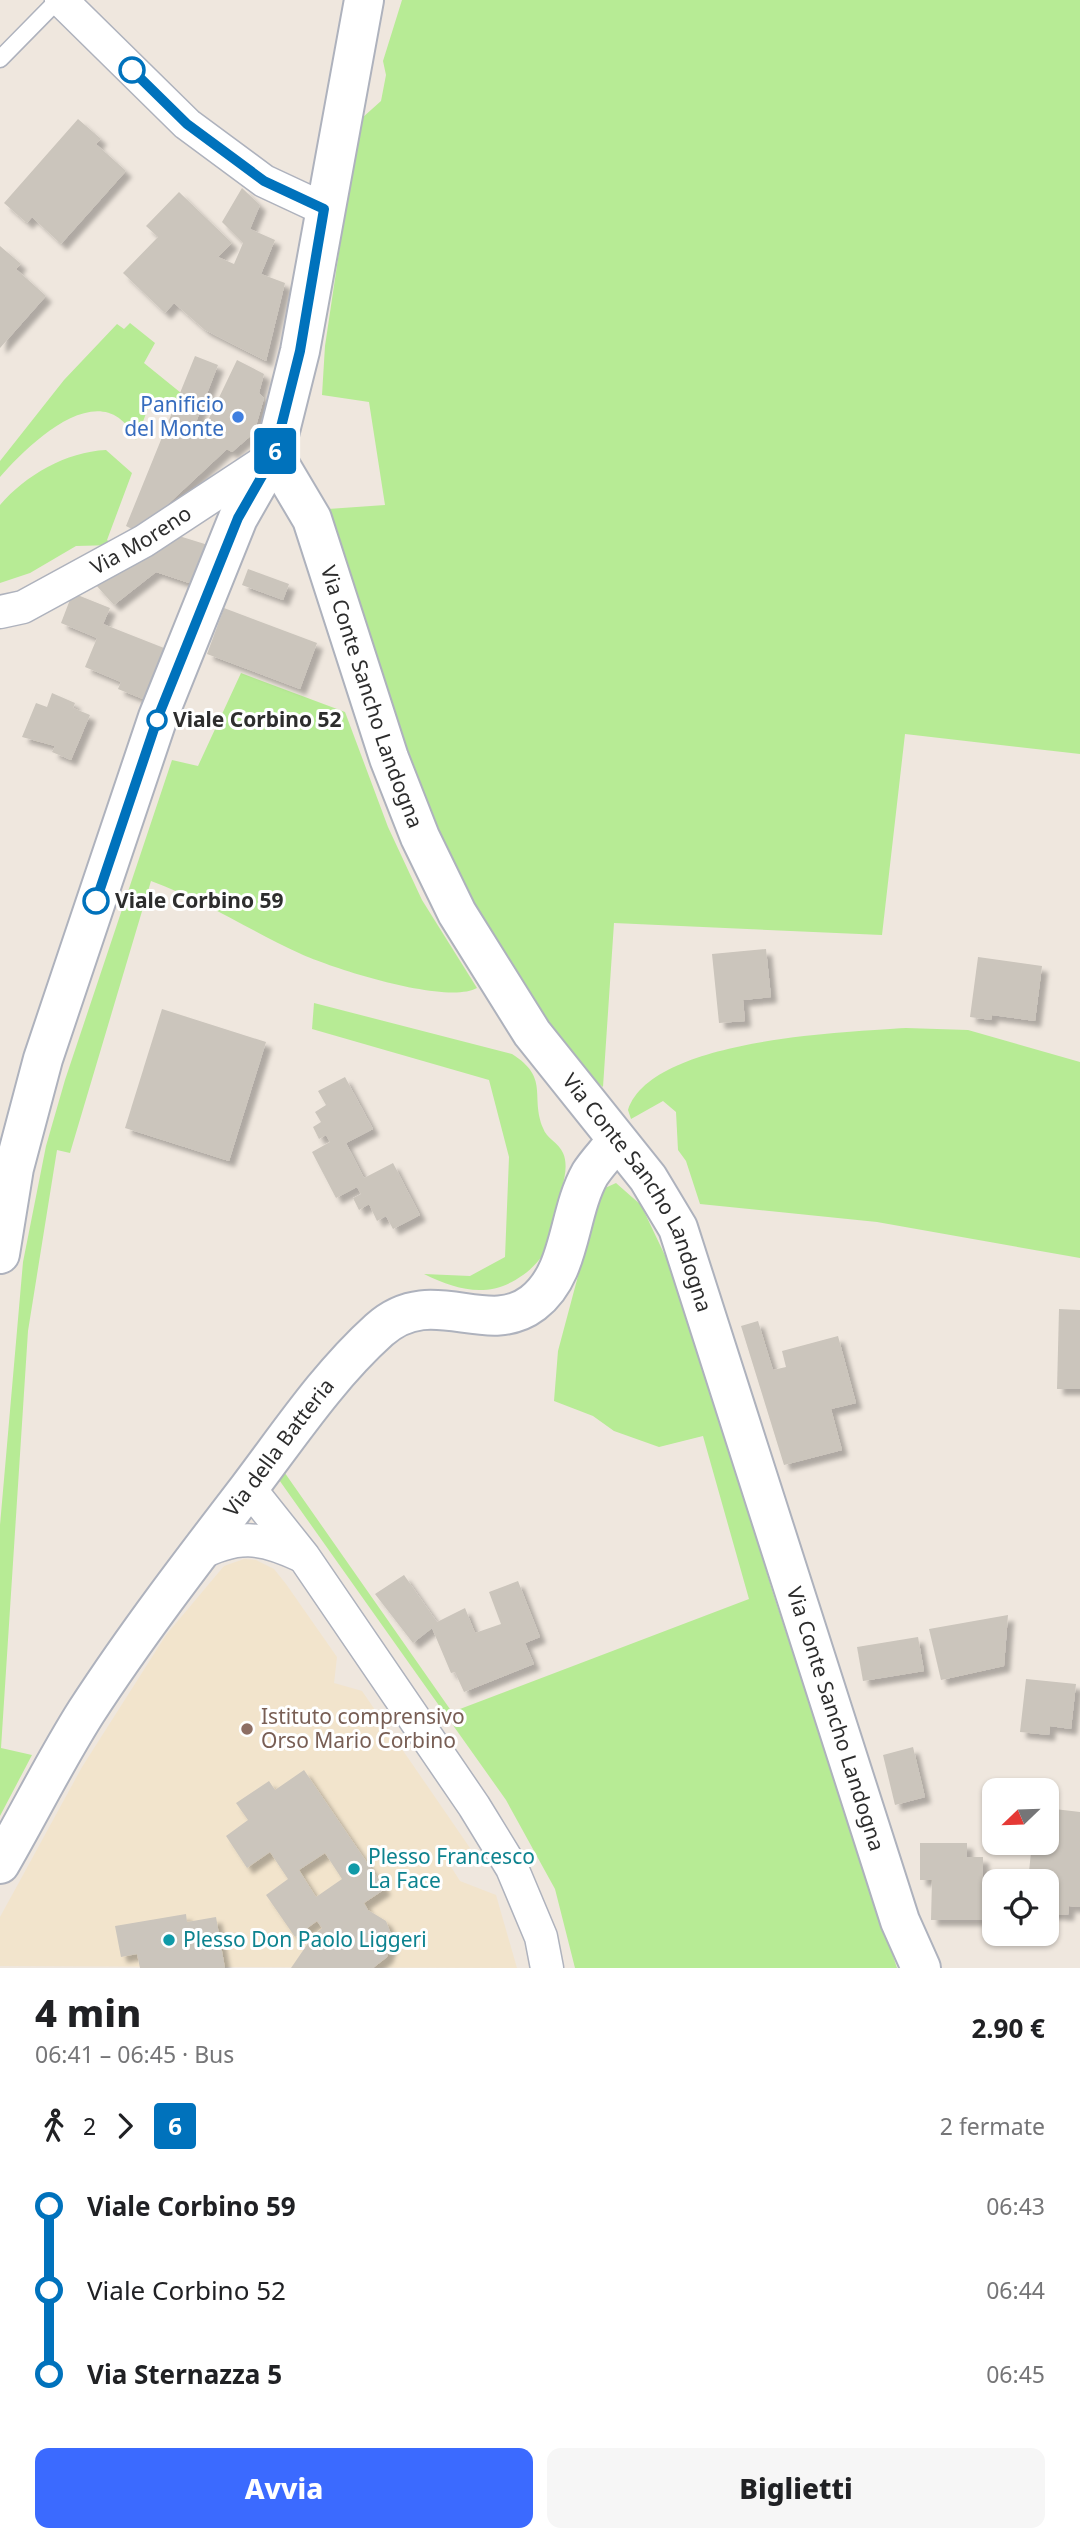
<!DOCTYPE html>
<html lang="it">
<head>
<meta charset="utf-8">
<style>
	:root { --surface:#fff; --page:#f6f6f6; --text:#202124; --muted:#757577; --accent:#3b6aff }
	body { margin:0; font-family:"Noto Sans",sans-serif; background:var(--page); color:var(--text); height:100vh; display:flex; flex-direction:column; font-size:26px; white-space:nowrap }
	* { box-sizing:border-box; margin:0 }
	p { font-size:23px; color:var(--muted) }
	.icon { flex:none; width:38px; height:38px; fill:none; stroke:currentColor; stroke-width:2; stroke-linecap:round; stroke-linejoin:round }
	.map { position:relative; height:1968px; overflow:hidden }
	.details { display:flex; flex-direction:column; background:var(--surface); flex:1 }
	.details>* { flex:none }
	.badge { padding:0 14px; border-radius:5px; font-size:24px; line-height:46px }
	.needle { width:46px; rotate:247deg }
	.fabs { position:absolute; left:982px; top:1778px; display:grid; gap:14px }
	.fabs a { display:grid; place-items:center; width:77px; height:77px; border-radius:14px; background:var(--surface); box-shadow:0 2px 5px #0004; font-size:35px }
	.map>.badge { position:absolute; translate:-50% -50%; box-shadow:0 0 0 4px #fff }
	.legs { display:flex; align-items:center; gap:10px; height:77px; padding:0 35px; font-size:23px }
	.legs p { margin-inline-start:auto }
	.overview { display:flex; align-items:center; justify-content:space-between; height:119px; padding:0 35px }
	h1 { font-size:38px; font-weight:800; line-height:52px }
	.cta { display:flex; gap:14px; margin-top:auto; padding:14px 35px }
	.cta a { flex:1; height:80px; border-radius:14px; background:var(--accent); color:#fff; font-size:28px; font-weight:800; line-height:80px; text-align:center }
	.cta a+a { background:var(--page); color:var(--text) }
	ul { padding:0 35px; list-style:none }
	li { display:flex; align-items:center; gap:24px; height:84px; font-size:26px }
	li i { display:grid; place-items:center; width:10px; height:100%; margin:0 9px; background:currentColor }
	li i::after { content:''; width:18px; height:18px; margin:-9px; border:5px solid; border-radius:50%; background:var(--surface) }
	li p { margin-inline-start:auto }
	li:first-child i { background:linear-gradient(#0000 50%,currentColor 0) }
	li:last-child i { background:linear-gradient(currentColor 50%,#0000 0) }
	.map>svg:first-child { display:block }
</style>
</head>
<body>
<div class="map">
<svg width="1080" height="1968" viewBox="0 0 1080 1968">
	<defs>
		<filter id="shadow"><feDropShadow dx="6" dy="6" stdDeviation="2" flood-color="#0004"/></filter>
	</defs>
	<rect width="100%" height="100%" fill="#efe7de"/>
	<path fill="#f2e4cc" d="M244,1559L256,1560L274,1569L286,1584L337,1657L334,1683L362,1691L470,1848L448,1862L460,1881L496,1895L517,1968L0,1966V1917L82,1767L166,1635L224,1566Z"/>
	<g fill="#b7eb95">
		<path d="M402,0H1080V754L905,734L882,935L614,923L603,1087L582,1071L519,982L471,899L414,786L328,509L385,505L369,402L322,395L325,346L353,158L362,118L381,101L386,75L383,61Z"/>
		<path d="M130,323L155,343L144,363L181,393L173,412L150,403L136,440C103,371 29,444 0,477V461L64,380L117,324L124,329Z"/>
		<path d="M106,450L132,473L107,540L114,545L76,546L30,573L0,583V505C26,475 66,452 106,450Z"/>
		<path d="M241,673L345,712L388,827L422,900L477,988C447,1005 334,969 301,954C251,931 203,900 151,881L70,1153L57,1150L28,1331L1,1748L32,1755L0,1816V1525L23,1262L46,1146L65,1080L172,760L198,766Z"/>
		<path d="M314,1003L512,1054C550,1078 530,1096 543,1128C546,1138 559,1143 563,1153C570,1168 561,1190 557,1205C554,1219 552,1234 547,1247C543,1257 532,1269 523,1275C490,1299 459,1291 424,1274L470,1276L505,1257L509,1157L489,1080L312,1029Z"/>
		<path d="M906,1028L968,1030L1080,1062V1258L877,1222L700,1204L686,1161L678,1150L676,1112L663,1101L631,1119L628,1110C651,1039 843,1032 906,1028Z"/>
		<path d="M616,1183L641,1205L680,1287L773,1593L897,1968H575L555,1889L506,1800L277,1477L280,1466L452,1712L749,1599L703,1436L659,1447L614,1431L593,1416L554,1401L558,1351L598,1201L605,1188Z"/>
	</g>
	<g fill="#cbc5bc" fill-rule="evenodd" filter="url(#shadow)">
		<path d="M78,119L101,139L96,144L126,171L61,244L32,217L27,223L4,203Z"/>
		<path d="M242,188L260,205L250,229L275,240L261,274L285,283L266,361L205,330L174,303L165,313L123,273L158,237L146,226L179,192L232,243L218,257L234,264L243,243L222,222Z"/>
		<path d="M0,246L21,264L16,269L46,296L0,348Z"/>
		<path d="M195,356L218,365L193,430L201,435L237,360L264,374L259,393L264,398L254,433L232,452L227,449L138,532L126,526Z"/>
		<path d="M179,536L208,545L192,584L156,572L114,605L95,584Z"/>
		<path d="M248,569L289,584L283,600L242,585Z"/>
		<path d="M75,594L110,608L103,624L164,648L143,699L118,689L121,682L85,667L97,638L61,623L71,597Z"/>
		<path d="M224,608L317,643L300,689L207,654Z"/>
		<path d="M52,693L75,703L73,708L90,715L71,760L52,752L55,746L22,737L36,703L47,707Z"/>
		<path d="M766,949L771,997L743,1000L745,1021L719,1023L712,954Z"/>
		<path d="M978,957L1042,966L1035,1021L992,1015L991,1020L970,1017Z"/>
		<path d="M162,1009L266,1042L229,1161L125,1128Z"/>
		<path d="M345,1077L373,1129L346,1143L364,1178L393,1163L420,1215L393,1229L386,1216L377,1221L369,1204L359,1210L353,1198L361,1194L357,1187L336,1198L312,1152L330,1142L326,1135L319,1139L313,1127L321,1122L315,1112L326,1105L318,1091Z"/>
		<path d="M1059,1309L1080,1310V1389H1057Z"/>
		<path d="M758,1321L773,1370L786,1367L782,1351L838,1336L856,1403L831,1409L842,1450L784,1465L741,1326Z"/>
		<path d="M404,1575L437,1622L465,1608L475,1633L501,1624L489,1592L518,1581L540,1637L525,1643L534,1664L464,1692L455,1672L451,1673L432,1628L413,1643L375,1594Z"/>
		<path d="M1008,1615L1004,1666L941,1680L929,1629Z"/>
		<path d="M918,1637L924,1671L863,1681L857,1647Z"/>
		<path d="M1026,1679L1076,1684L1071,1729L1050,1726L1049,1735L1020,1732Z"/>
		<path d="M913,1747L925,1797L895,1805L883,1755Z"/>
		<path d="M304,1770L385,1889L364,1903L368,1910L386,1921L393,1939L387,1957L373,1968H291L313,1936L322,1928L317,1921L295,1937L266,1895L288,1879L270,1852L247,1868L226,1836L248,1820L236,1803L269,1781L275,1790ZM325,1853L342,1879L316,1897L299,1870Z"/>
		<path d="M1046,1808L1080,1812V1907L1069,1906L1068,1915L1046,1913V1881H1028L1032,1843H1046Z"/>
		<path d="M920,1843H967V1857H983V1920H931L932,1880H920Z"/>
		<path d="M186,1914L187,1922L216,1917L225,1968H140L137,1954L121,1957L115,1926Z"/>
	</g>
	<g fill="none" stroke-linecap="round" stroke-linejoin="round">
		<g stroke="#aeb2bd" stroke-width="19">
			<path id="service" d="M0,59L58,0"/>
		</g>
		<g stroke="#aeb2bd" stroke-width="35">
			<g id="minor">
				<path d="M61,0L187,124L264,181L324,209"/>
				<path id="s1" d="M0,612L23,607L144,541L273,456"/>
				<path d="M249,1488L304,1557L474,1806L512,1868L541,1937L547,1968"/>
				<path d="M195,1556C237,1534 260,1536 302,1556"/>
			</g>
		</g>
		<g stroke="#aeb2bd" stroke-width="42">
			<g id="secondary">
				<path id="s2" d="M274,455L312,519L389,758L420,837L457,913L532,1033L648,1178L678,1228L900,1921L921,1968"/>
				<path d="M0,1254L14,1168L43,1059L158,717L238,518L274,455L300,351L364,0"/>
				<path id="s3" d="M0,1864C29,1814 55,1761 86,1712C136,1635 192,1562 248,1489C289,1435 328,1376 379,1330C432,1282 486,1339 533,1303C572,1273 567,1215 590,1174C597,1163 608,1152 616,1141"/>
			</g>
		</g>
		<use href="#service" stroke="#fff" stroke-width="16"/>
		<use href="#minor" stroke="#fff" stroke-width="32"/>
		<use href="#secondary" stroke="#fff" stroke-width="38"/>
	</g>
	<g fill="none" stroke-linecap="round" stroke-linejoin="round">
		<g stroke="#fff" stroke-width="16">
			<path id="line-1" d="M96,901L158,717L238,518L274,455L300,351L324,209L264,181L187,124L132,70"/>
		</g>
		<use href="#line-1" stroke="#0072bc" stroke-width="10"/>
	</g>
	<g fill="#fff" stroke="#0072bc" stroke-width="3.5">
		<circle cx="132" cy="70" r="12"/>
		<circle cx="157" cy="720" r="9"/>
		<circle cx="96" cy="901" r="12"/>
	</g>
	<circle fill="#3f7fe0" stroke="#fff" stroke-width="2.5" cx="238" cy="417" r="7"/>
	<circle fill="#8d6e63" stroke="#fff" stroke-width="2.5" cx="247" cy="1729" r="7"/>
	<g fill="#0f9aa8" stroke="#fff" stroke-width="2.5">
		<circle cx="354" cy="1869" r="7"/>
		<circle cx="169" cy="1940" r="7"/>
	</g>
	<g text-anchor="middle" stroke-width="6" stroke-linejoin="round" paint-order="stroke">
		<g font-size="21" fill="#366cbe" stroke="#fff" text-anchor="end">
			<text x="224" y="412">Panificio<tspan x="224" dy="24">del Monte</tspan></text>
		</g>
		<g font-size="21" fill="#2d2d2d" stroke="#fff">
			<text dy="7" stroke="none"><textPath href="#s1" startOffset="159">Via Moreno</textPath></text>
			<text dy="7" stroke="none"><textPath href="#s2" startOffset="262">Via Conte Sancho Landogna</textPath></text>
			<text dy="7" stroke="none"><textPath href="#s2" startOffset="830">Via Conte Sancho Landogna</textPath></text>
			<text dy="7" stroke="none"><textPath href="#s3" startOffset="502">Via della Batteria</textPath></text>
			<text dy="7" stroke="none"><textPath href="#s2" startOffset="1396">Via Conte Sancho Landogna</textPath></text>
		</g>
		<g font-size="21" font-weight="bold" fill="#2d2d2d" stroke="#fff" text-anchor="start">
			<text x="173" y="727">Viale Corbino 52</text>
			<text x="115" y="908">Viale Corbino 59</text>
		</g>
		<g font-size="21" fill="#785e54" stroke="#fff" text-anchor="start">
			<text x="261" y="1724">Istituto comprensivo<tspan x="261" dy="24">Orso Mario Corbino</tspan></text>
		</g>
		<g font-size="21" fill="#0d838f" stroke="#fff" text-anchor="start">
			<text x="368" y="1864">Plesso Francesco<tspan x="368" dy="24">La Face</tspan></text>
			<text x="183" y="1947">Plesso Don Paolo Liggeri</text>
		</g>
	</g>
</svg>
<div class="fabs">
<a><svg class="needle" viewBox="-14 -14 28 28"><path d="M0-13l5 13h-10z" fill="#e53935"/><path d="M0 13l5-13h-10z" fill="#757577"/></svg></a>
<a><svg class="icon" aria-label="locate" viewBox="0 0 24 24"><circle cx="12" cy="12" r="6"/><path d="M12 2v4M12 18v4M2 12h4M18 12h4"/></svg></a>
</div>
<b class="badge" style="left:275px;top:451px;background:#0072bc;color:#fff">6</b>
</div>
<section class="details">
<div class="overview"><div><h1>4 min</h1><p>06:41 – 06:45 · Bus</p></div><b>2.90 €</b></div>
<div class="legs"><svg class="icon" aria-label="walk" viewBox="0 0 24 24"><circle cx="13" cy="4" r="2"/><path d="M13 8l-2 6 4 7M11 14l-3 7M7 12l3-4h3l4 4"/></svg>2<svg class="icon" aria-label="forward" viewBox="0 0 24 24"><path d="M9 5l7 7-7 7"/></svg><b class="badge" style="background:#0072bc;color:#fff">6</b><p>2 fermate</p></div>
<ul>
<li><i style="color:#0072bc"></i><b>Viale Corbino 59</b><p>06:43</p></li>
<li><i style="color:#0072bc"></i><span>Viale Corbino 52</span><p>06:44</p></li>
<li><i style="color:#0072bc"></i><b>Via Sternazza 5</b><p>06:45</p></li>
</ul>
<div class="cta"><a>Avvia</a><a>Biglietti</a></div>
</section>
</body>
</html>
